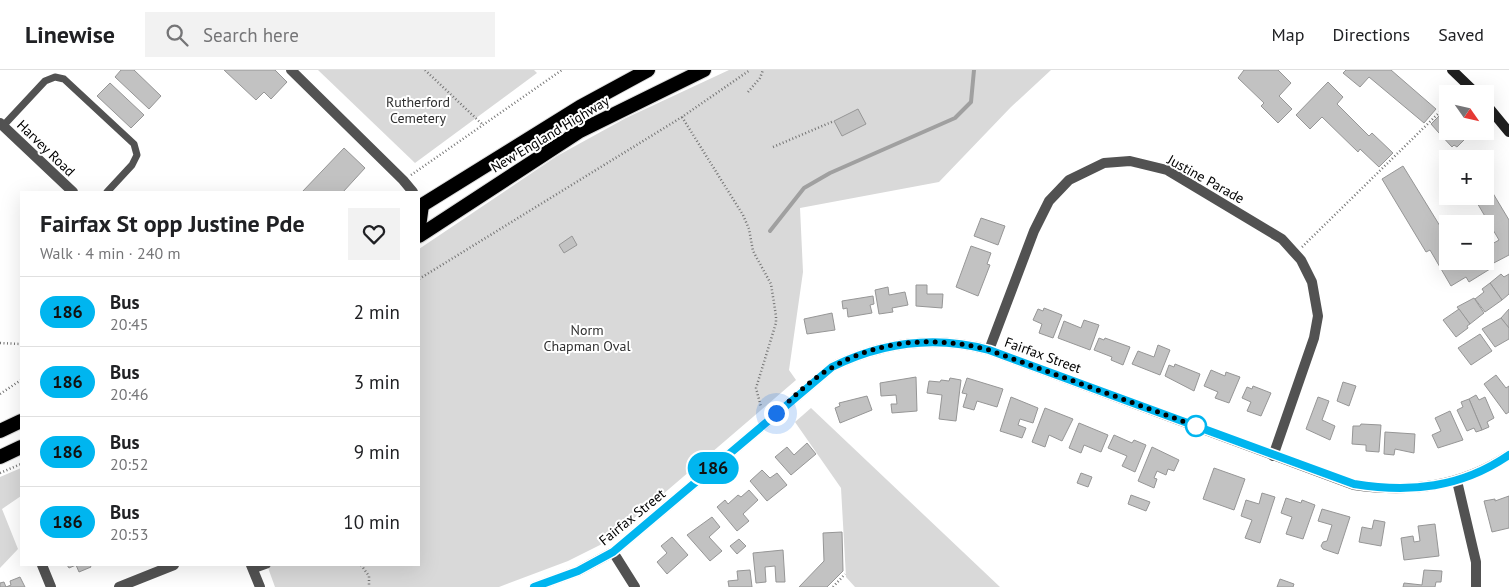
<!DOCTYPE html>
<html lang="en">
<head>
<meta charset="utf-8">
<style>
	:root { --surface:#fff; --page:#f2f2f2; --text:#202124; --muted:#757577; --line:#e0e0e0 }
	body { margin:0; font-family:"PT Sans",sans-serif; background:var(--page); color:var(--text); height:100vh; display:flex; flex-direction:column; font-size:19px; white-space:nowrap }
	* { box-sizing:border-box; margin:0 }
	p { font-size:16px; color:var(--muted) }
	.icon { flex:none; width:28px; height:28px; fill:none; stroke:currentColor; stroke-width:2; stroke-linecap:round; stroke-linejoin:round }
	.map { position:relative; flex:1; overflow:hidden }
	.drawer { position:absolute; left:20px; top:121px; width:400px; height:375px; display:flex; flex-direction:column; background:var(--surface); border-radius:0px; box-shadow:0 5px 20px #0002 }
	.drawer>* { flex:none }
	.badge { padding:0 10px; border-radius:16px; font-size:18px; line-height:32px }
	.needle { width:32px; rotate:124deg }
	.controls { position:absolute; left:1439px; top:15px; display:grid; gap:10px }
	.controls a { display:grid; place-items:center; width:55px; height:55px; border-radius:0px; background:var(--surface); box-shadow:0 5px 20px #0002; font-size:25px }
	.you { position:absolute; width:25px; height:25px; margin:-12px; border:4px solid #fff; border-radius:50%; background:#1a73e8; box-shadow:0 0 0 8px #1a73e833 }
	.map>.badge { position:absolute; translate:-50% -50%; box-shadow:0 0 0 2px #fff }
	.round { display:grid; place-items:center; flex:none; width:52px; height:52px; border-radius:0px; background:var(--page) }
	.overview { display:flex; align-items:center; justify-content:space-between; height:85px; padding:0 20px }
	h1 { font-size:24px; font-weight:800; line-height:38px }
	ul { padding:0; list-style:none }
	li { display:flex; align-items:center; gap:15px; height:70px; padding:0 20px; border-top:1px solid var(--line) }
	li div { flex:1 }
	li b { display:block; font-size:19px }
	li em { font-style:normal }
	li .badge { min-width:55px; font-weight:700; text-align:center }
	header { display:flex; align-items:center; gap:30px; box-sizing:border-box; height:70px; padding:0 25px; background:var(--surface); border-bottom:1px solid var(--line) }
	header strong { font-size:24px }
	nav { display:flex; gap:28px; margin-inline-start:auto; font-size:18px }
	.search { width:350px; height:45px; background:var(--page); display:flex; align-items:center; gap:12px; box-sizing:border-box; padding:0 18px; border-radius:0px; color:var(--muted); font-size:19px }
	.map>svg:first-child { display:block }
</style>
</head>
<body>
<header>
<strong>Linewise</strong>
<div class="search"><svg class="icon" aria-label="search" viewBox="0 0 24 24"><circle cx="10" cy="10" r="6"/><path d="M15 15l6 6"/></svg>Search here</div>
<nav><a>Map</a><a>Directions</a><a>Saved</a></nav>
</header>
<div class="map">
<svg width="1509" height="517" viewBox="0 0 1509 517">
	<rect width="100%" height="100%" fill="#fff"/>
	<g fill="#d9d9d9">
		<path d="M318,0H534L537,3L415,93Z"/>
		<path d="M729,0H1051L1011,37L939,112L800,138L803,202L789,300L796,310L648,437L600,475L568,491L499,517H275L267,495H419V179L557,86L626,48Z"/>
		<path d="M811,338L1000,517H855L846,507L841,418L795,352Z"/>
		<path d="M21,398V426L2,439L18,479L0,498V407Z"/>
	</g>
	<g fill="none" stroke-linecap="round" stroke-linejoin="round">
		<path stroke="#a0a0a0" stroke-width="4" d="M770,161L804,118L830,103L955,48L971,32L974,0"/>
	</g>
	<g fill="#c2c2c2" stroke="#969696">
		<path d="M121,0H134L161,26L149,39L115,7Z"/>
		<path d="M224,0H275L287,12L271,29L264,22L256,30Z"/>
		<path d="M1244,0H1278L1291,13L1279,26L1292,39L1278,53L1261,36L1264,33L1238,8Z"/>
		<path d="M1346,0H1391L1436,39L1424,53L1369,7L1360,17L1343,3Z"/>
		<path d="M1328,12L1343,27L1337,34L1369,66L1372,63L1393,83L1379,97L1360,79L1358,82L1322,47L1310,59L1296,45Z"/>
		<path d="M110,13L144,45L131,58L97,26Z"/>
		<path d="M858,39L866,54L842,66L834,51Z"/>
		<path d="M1444,41L1448,44V55L1439,63L1431,54Z"/>
		<path d="M1448,55V61L1467,62L1465,64L1467,67L1457,77L1454,75L1452,77L1439,63Z"/>
		<path d="M344,78L365,98L343,122H302Z"/>
		<path d="M1403,96L1448,169V191H1485V178L1499,170L1473,126H1485V110L1509,150V185L1488,196L1490,199L1469,212L1466,207L1451,216L1430,180L1426,182L1382,109Z"/>
		<path d="M981,148L1005,156L998,175L974,166Z"/>
		<path d="M572,166L577,175L564,183L559,175Z"/>
		<path d="M971,176L991,183L987,194L990,195L978,226L956,217Z"/>
		<path d="M1501,204L1504,207L1509,204V224L1502,230L1490,213Z"/>
		<path d="M1490,213L1502,230L1485,242L1475,229L1484,222L1482,219Z"/>
		<path d="M916,215H927V224H943L942,238L916,236Z"/>
		<path d="M888,217L889,225L905,222L908,235L892,238L893,242L879,244L875,220Z"/>
		<path d="M873,226L874,234L870,235L872,243L848,247L847,238L843,239L842,231Z"/>
		<path d="M1474,228L1484,243L1470,254L1457,237Z"/>
		<path d="M1044,238L1062,245L1053,268L1039,263L1042,254L1033,250L1038,239L1043,241Z"/>
		<path d="M1459,239L1470,254L1467,256L1468,258L1456,267L1443,250Z"/>
		<path d="M1509,239V258L1501,248Z"/>
		<path d="M832,243L835,260L807,264L804,249Z"/>
		<path d="M1501,248L1509,258V269L1495,277L1482,259Z"/>
		<path d="M1084,250L1099,255L1090,280L1058,268L1064,251L1081,258Z"/>
		<path d="M1480,264L1492,281L1471,295L1458,278Z"/>
		<path d="M1099,268L1104,270L1105,268L1130,277L1123,295L1111,290L1112,287L1094,280Z"/>
		<path d="M1158,275L1170,280L1160,305L1132,294L1138,281L1154,287Z"/>
		<path d="M1175,294L1200,304L1194,321L1165,306L1169,295L1174,297Z"/>
		<path d="M1211,300L1225,306L1226,302L1240,307L1229,333L1215,328L1218,322L1204,316Z"/>
		<path d="M1496,305L1506,318L1509,316V342L1506,344L1484,314Z"/>
		<path d="M916,307L917,341L892,343L891,334H897L896,325L881,326L880,313Z"/>
		<path d="M950,308L961,310L956,351L939,349L942,325L927,323L929,311L940,312L941,310L949,311Z"/>
		<path d="M967,308L1003,319L997,337L977,331L974,340L963,337L967,324L962,323Z"/>
		<path d="M1343,312L1356,316L1349,336L1337,331Z"/>
		<path d="M1253,316L1271,323L1261,346L1247,341L1251,332L1242,328L1247,317L1252,319Z"/>
		<path d="M1476,325L1479,330L1485,327L1494,348L1487,352L1489,357L1482,360L1469,329Z"/>
		<path d="M867,326L872,340L840,353L835,338L840,336L839,333Z"/>
		<path d="M1011,327L1038,338L1033,353L1020,349L1018,355L1026,358L1022,368L1000,361Z"/>
		<path d="M1318,327L1329,331L1322,350L1335,356L1330,370L1306,359Z"/>
		<path d="M1469,329L1482,360L1476,362L1474,358L1467,361L1457,340L1463,337L1461,332Z"/>
		<path d="M1045,338L1073,349L1062,371L1049,365L1045,377L1032,372Z"/>
		<path d="M1450,341L1463,370L1438,378L1432,365L1441,361L1435,348Z"/>
		<path d="M1079,353L1108,365L1101,382L1084,375L1081,383L1069,378Z"/>
		<path d="M1361,354L1381,355L1379,382L1366,381V375L1352,374L1353,356H1360Z"/>
		<path d="M1385,362L1415,364L1414,383L1395,379L1394,385L1384,384Z"/>
		<path d="M1114,365L1132,373L1134,370L1146,375L1135,402L1122,396L1127,386L1108,378Z"/>
		<path d="M807,373L816,384L791,405L775,387L787,377L794,385Z"/>
		<path d="M1152,377L1179,390L1174,401L1168,399L1166,405L1157,401L1154,408L1157,409L1154,418L1138,411Z"/>
		<path d="M1214,398L1245,409L1234,440L1203,429Z"/>
		<path d="M762,400L770,408L777,403L787,415L767,431L750,411Z"/>
		<path d="M1081,403L1092,407L1088,417L1077,413Z"/>
		<path d="M749,420L758,430L743,444L749,451L737,461L717,437L725,430L728,434L738,425L741,427Z"/>
		<path d="M1262,423L1275,427L1260,473L1245,468L1252,450L1241,446L1246,430L1259,434Z"/>
		<path d="M1131,425L1150,432L1146,441L1128,434Z"/>
		<path d="M1509,426V458L1492,462L1484,431L1495,429V431Z"/>
		<path d="M1286,428L1301,433L1302,430L1315,435L1303,469L1286,464L1292,447L1281,443Z"/>
		<path d="M1322,439L1350,447L1338,484L1323,479L1321,476L1323,472L1327,471L1332,455L1318,451Z"/>
		<path d="M712,447L720,457L709,467L722,481L710,491L687,465Z"/>
		<path d="M1374,450L1385,452L1381,476L1359,472L1362,457L1372,459Z"/>
		<path d="M1435,454L1439,486L1404,490L1401,468L1413,466L1414,472L1420,471L1418,456Z"/>
		<path d="M842,462L843,501L827,517H799L824,491L823,463Z"/>
		<path d="M672,467L688,485L667,504L657,492L667,483L661,476Z"/>
		<path d="M739,469L746,476L737,484L730,476Z"/>
		<path d="M783,480L785,512H776L775,496L765,497L766,512L756,513L753,483Z"/>
		<path d="M67,495H90L91,497L79,502L76,495L69,498Z"/>
		<path d="M750,500L752,517H729L728,511L738,510L737,501Z"/>
		<path d="M1424,500L1442,501L1441,512H1436L1435,517H1403L1404,513L1422,515Z"/>
		<path d="M20,507L25,517H0V513L4,512L6,517L11,515L10,511Z"/>
		<path d="M1280,509L1294,514L1293,517H1277Z"/>
	</g>
	<g fill="none" stroke-linecap="round" stroke-linejoin="round">
		<g stroke="#dbdbdb" stroke-width="16">
			<g id="trunk">
				<path d="M419,137L580,37L648,0"/>
				<path d="M419,157L422,135"/>
				<path d="M419,166L580,61L704,0"/>
				<path d="M0,361L21,351"/>
				<path d="M0,387L21,377"/>
			</g>
		</g>
		<g stroke="#747474" stroke-width="2.5" stroke-dasharray="1 2.5" stroke-linecap="butt">
			<path d="M425,0L483,55"/>
			<path d="M748,22L760,8L763,0"/>
			<path d="M682,47L743,145L749,159L753,181L771,214L776,246V253L756,318L761,337"/>
			<path d="M773,77L834,51"/>
			<path d="M411,105L562,0"/>
			<path d="M1302,177L1448,34"/>
			<path d="M419,209L682,47L750,0"/>
			<path d="M0,273L21,274"/>
			<path d="M0,324L21,310"/>
			<path d="M0,403L21,394"/>
			<path d="M361,495L369,506V517"/>
			<path d="M833,517L845,504"/>
		</g>
		<g stroke="#525252" stroke-width="7">
			<path d="M3,56L45,11L55,7L64,9L134,74L137,85L132,95L107,122"/>
			<path d="M253,500L267,495"/>
		</g>
		<g stroke="#525252" stroke-width="10">
			<path d="M291,0L403,110L413,122"/>
			<path d="M989,280L1034,161L1049,131L1069,110L1104,93L1130,91L1167,100L1282,169L1301,190L1312,212L1318,246L1314,268L1273,386"/>
			<path d="M1457,411L1476,492V517"/>
			<path d="M613,482L635,517"/>
			<path d="M42,495L51,517"/>
			<path d="M119,517L174,495"/>
		</g>
		<g stroke="#525252" stroke-width="10">
			<path d="M0,53L73,122"/>
			<path d="M251,495L260,517"/>
			<path d="M534,517L578,501L613,482L832,297C883,272 934,265 989,280L1354,415C1410,423 1461,417 1509,385"/>
		</g>
		<g stroke="#1f1f1f" stroke-width="10">
			<path d="M1452,0L1477,24"/>
			<path d="M1485,33L1509,62"/>
		</g>
		<use href="#trunk" stroke="#000" stroke-width="14"/>
	</g>
	<g fill="none" stroke-linecap="round" stroke-linejoin="round">
		<g stroke="#fff" stroke-width="11">
			<path id="line" d="M534,517L578,501L613,482L832,297C883,272 934,265 989,280L1354,414C1410,423 1461,418 1509,385"/>
		</g>
		<use href="#line" stroke="#00b5ef" stroke-width="8"/>
		<path stroke="#000" stroke-width="5" stroke-dasharray="0 9" d="M776,343C794,327 812,308 833,297C881,269 937,266 989,280L1196,356"/>
	</g>
	<circle fill="#fff" stroke="#00b5ef" stroke-width="2.5" cx="1196" cy="356" r="10"/>
	<g text-anchor="middle" stroke-width="4" stroke-linejoin="round" paint-order="stroke">
		<g font-size="14" fill="#303030" stroke="#fff">
			<text x="418" y="37">Rutherford<tspan x="418" dy="16">Cemetery</tspan></text>
			<text x="587" y="265">Norm<tspan x="587" dy="16">Chapman Oval</tspan></text>
		</g>
		<g font-size="14" fill="#000" stroke="#fff">
			<text transform="translate(550 64) rotate(-31)" y="5">New England Highway</text>
			<text transform="translate(46 78) rotate(44)" y="5">Harvey Road</text>
			<text transform="translate(1206 109) rotate(29)" y="5">Justine Parade</text>
			<text transform="translate(1043 285) rotate(20)" y="5">Fairfax Street</text>
			<text transform="translate(632 447) rotate(-39)" y="5">Fairfax Street</text>
		</g>
	</g>
</svg>
<div class="controls">
<a><svg class="needle" viewBox="-14 -14 28 28"><path d="M0-13l5 13h-10z" fill="#e53935"/><path d="M0 13l5-13h-10z" fill="#757577"/></svg></a>
<a>+</a>
<a>−</a>
</div>
<div class="you" style="left:776px;top:343px"></div>
<b class="badge" style="left:713px;top:398px;background:#00b5ef;color:#111">186</b>
<section class="drawer">
<div class="overview"><div><h1>Fairfax St opp Justine Pde</h1><p>Walk · 4 min · 240 m</p></div><a class="round"><svg class="icon" aria-label="heart" viewBox="0 0 24 24"><path d="M12 20l-8-8c-3-5 5-10 8-4 3-6 11-1 8 4z"/></svg></a></div>
<ul>
<li><span class="badge" style="background:#00b5ef;color:#111">186</span><div><b>Bus</b><p>20:45</p></div><em>2 min</em></li>
<li><span class="badge" style="background:#00b5ef;color:#111">186</span><div><b>Bus</b><p>20:46</p></div><em>3 min</em></li>
<li><span class="badge" style="background:#00b5ef;color:#111">186</span><div><b>Bus</b><p>20:52</p></div><em>9 min</em></li>
<li><span class="badge" style="background:#00b5ef;color:#111">186</span><div><b>Bus</b><p>20:53</p></div><em>10 min</em></li>
</ul>
</section>
</div>
</body>
</html>
